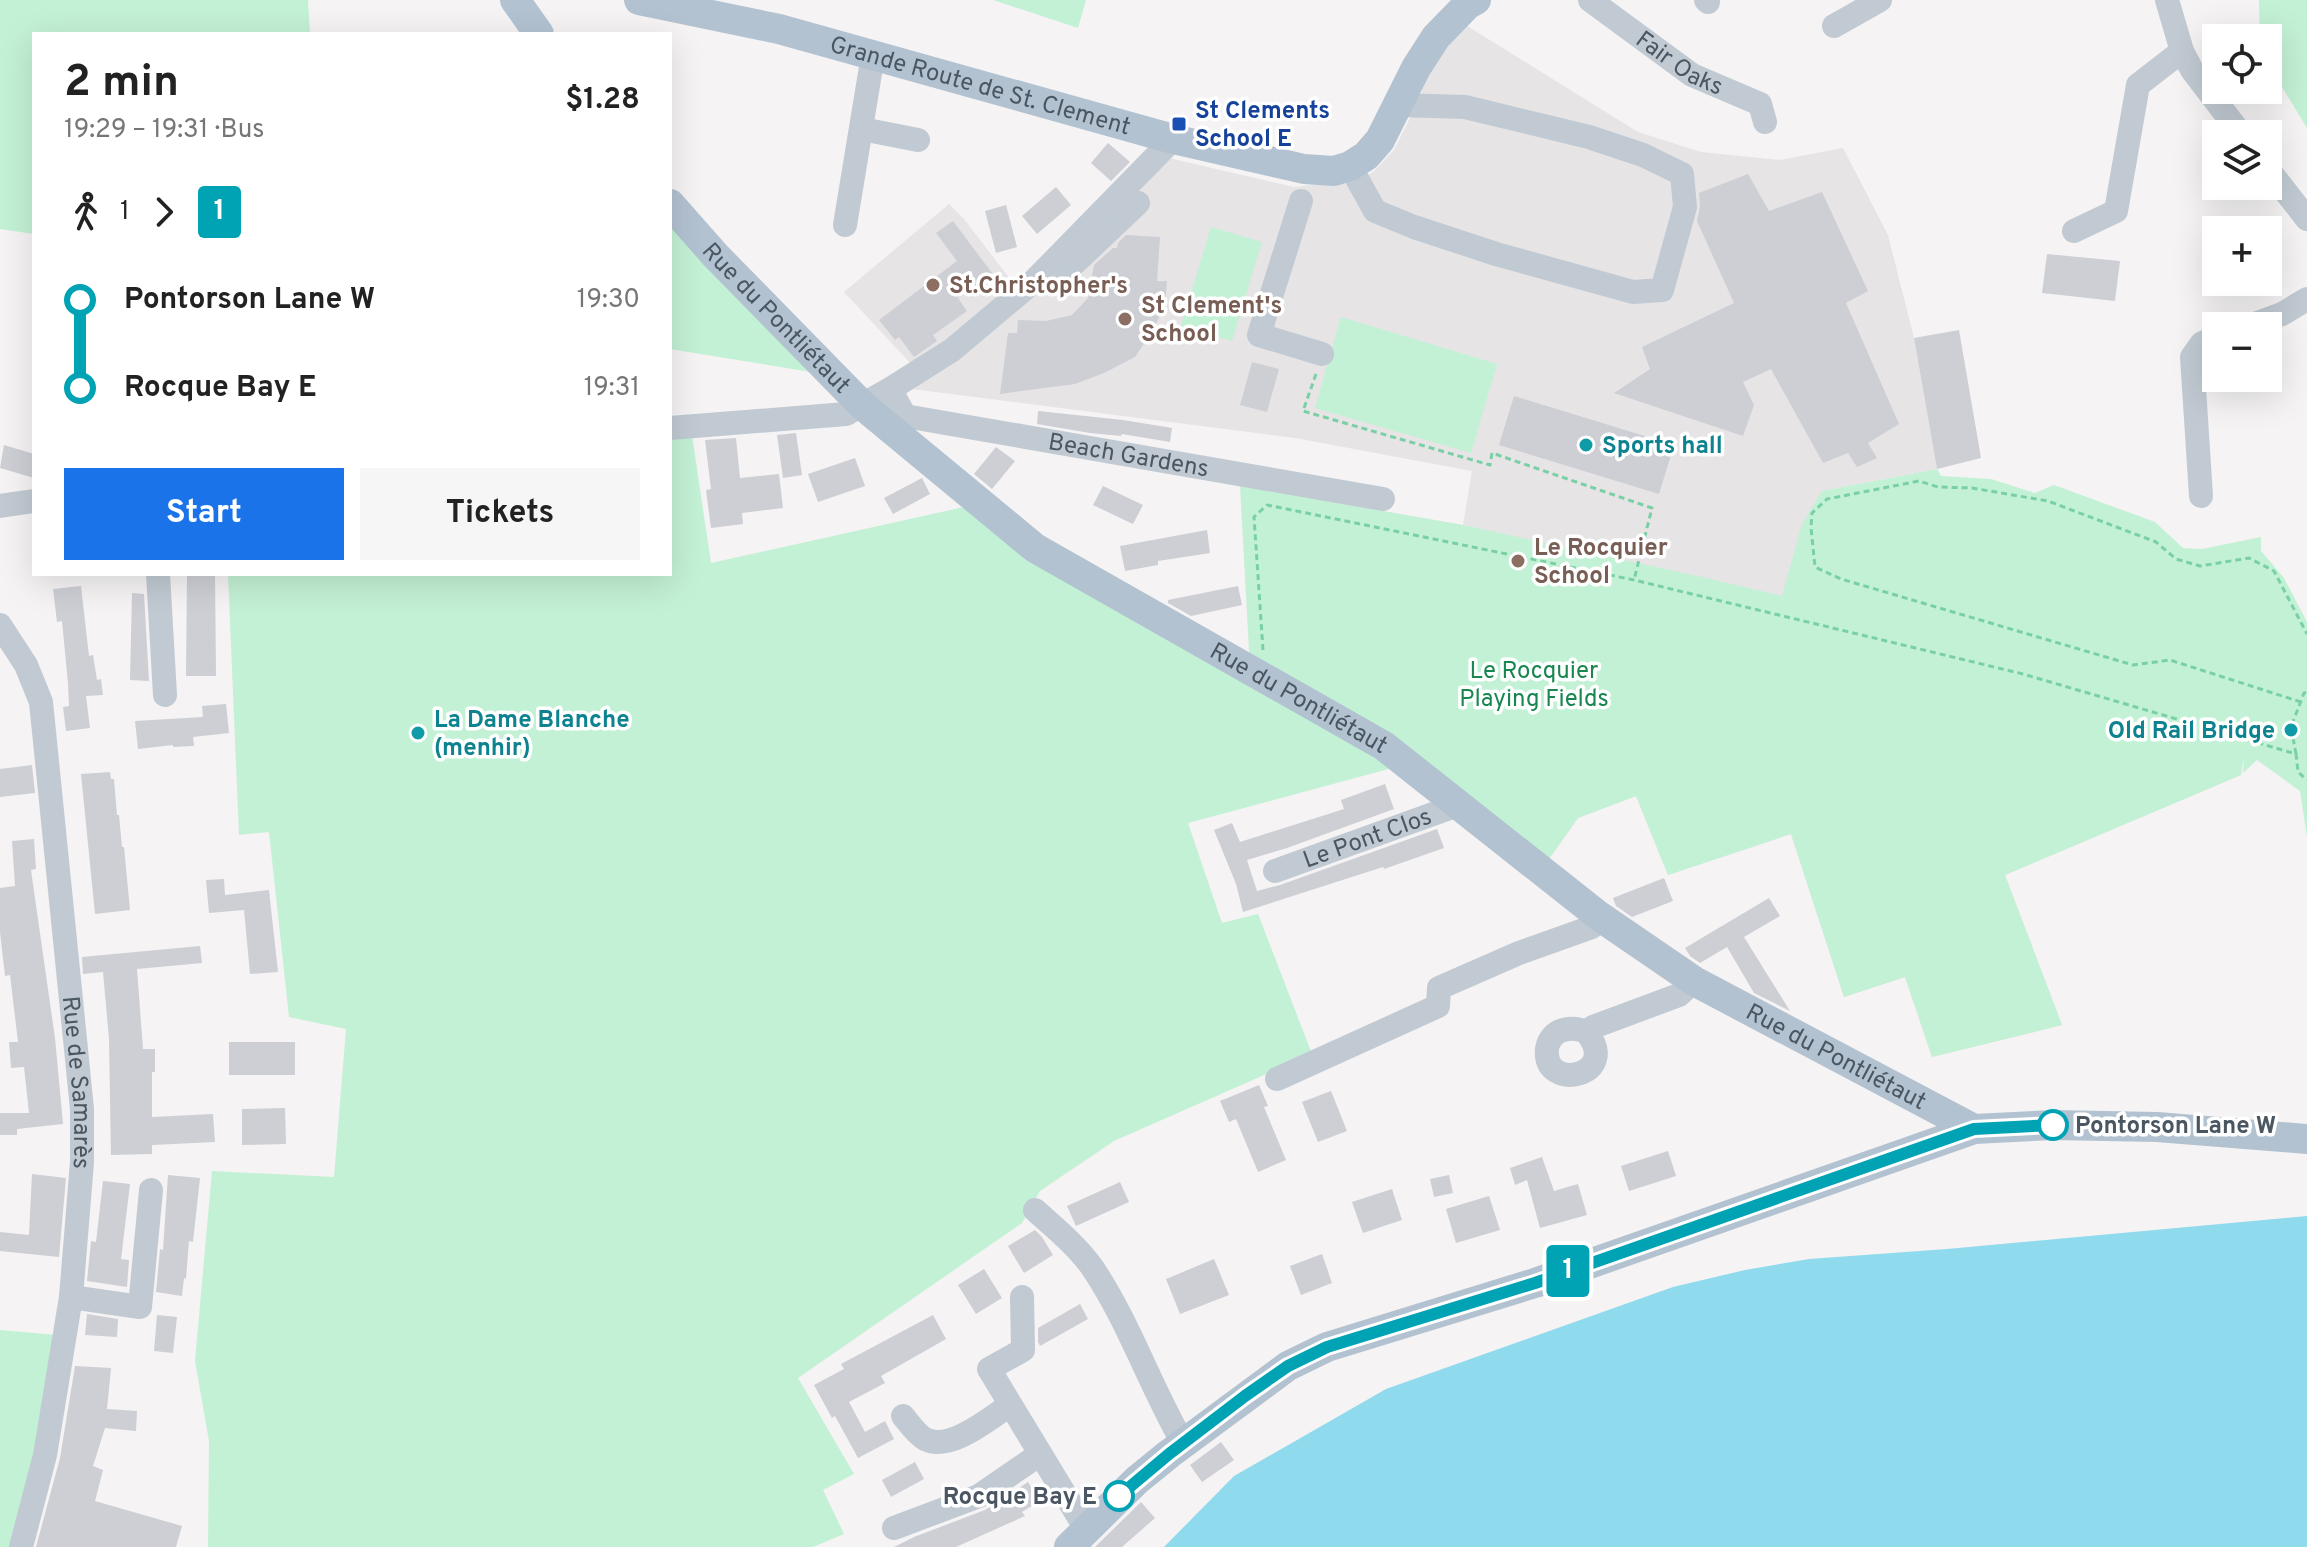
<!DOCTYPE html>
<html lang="en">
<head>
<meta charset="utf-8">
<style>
	:root { --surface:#fff; --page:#f6f6f6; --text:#222; --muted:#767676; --accent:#1a73e8 }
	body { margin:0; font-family:Overpass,sans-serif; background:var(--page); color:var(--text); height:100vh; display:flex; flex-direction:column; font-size:30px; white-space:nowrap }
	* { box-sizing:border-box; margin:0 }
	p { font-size:26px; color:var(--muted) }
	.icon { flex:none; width:44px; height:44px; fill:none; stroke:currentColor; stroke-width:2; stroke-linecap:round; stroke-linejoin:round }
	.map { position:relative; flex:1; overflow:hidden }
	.details { position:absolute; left:32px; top:32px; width:640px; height:544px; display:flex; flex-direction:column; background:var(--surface); border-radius:0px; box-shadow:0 8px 32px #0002 }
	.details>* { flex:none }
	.badge { padding:0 16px; border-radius:6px; font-size:28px; line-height:52px }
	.controls { position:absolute; left:2202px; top:24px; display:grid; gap:16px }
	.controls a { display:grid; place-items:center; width:80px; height:80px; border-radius:0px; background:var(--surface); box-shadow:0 8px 32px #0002; font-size:40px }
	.map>.badge { position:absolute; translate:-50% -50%; box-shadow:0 0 0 4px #fff }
	.legs { display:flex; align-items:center; gap:12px; height:88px; padding:0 32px; font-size:26px }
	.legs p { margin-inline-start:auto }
	.head { display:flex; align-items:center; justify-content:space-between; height:136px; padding:0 32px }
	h1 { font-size:44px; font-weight:700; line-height:60px }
	.cta { display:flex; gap:16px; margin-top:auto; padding:16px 32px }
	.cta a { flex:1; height:92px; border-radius:0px; background:var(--accent); color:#fff; font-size:32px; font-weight:700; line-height:92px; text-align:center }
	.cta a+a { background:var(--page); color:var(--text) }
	ul { padding:0 32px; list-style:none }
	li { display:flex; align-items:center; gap:28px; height:88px; font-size:30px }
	li i { display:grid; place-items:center; width:12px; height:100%; margin:0 10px; background:currentColor }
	li i::after { content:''; width:20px; height:20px; margin:-10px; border:6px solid; border-radius:50%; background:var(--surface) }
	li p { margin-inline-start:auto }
	li:first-child i { background:linear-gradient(#0000 50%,currentColor 0) }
	li:last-child i { background:linear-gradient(currentColor 50%,#0000 0) }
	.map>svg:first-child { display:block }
</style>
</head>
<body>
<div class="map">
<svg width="2307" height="1547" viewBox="0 0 2307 1547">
	<rect width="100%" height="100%" fill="#f5f3f3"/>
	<g fill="#e6e4e5">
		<path d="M1464,24L1638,132L1701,152L1780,160L1843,148L1888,235L1914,338L1937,469L1822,491L2241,775L2005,875L2062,1025L1932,1057L1905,977L1844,997L1791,834L1668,875L1636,796L1578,818L1542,869L1240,486L1463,525L1472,471L1295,438L904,388L1169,158L1294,187L1358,180L1373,172L1394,150L1421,96L1424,80Z"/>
		<path d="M949,204L964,219L1016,287L913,366L844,292Z"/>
	</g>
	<g fill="#c3f1d5">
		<path d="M0,0H308L310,34H34V234L0,229Z"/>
		<path d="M993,0H1086L1078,28Z"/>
		<path d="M2259,0H2307V128L2268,64V38H2260Z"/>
		<path d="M670,221L823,374L670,349Z"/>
		<path d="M1211,227L1262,242L1232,341L1181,326Z"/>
		<path d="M1341,317L1497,364L1471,453L1315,408Z"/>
		<path d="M692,435L711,563L964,507L1396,767L1188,823L1222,923L1258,914L1312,1054L1114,1141L1040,1191L1022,1223L798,1378L854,1474L823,1490L844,1534L813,1547H208L209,1441L195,1361L212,1171L334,1177L346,1029L289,1017L269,832L239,835L228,574H670V437Z"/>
		<path d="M1937,469L1941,476L1991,479L2035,493L2054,485L2155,522L2183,548L2202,549L2261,537V551L2284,578L2307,622V837L2300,791L2257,760L2243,773L2244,758L2241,775L2005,875L2062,1025L1932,1057L1905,977L1844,997L1791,834L1668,875L1636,796L1578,818L1542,869L1250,669L1240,486L1463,525L1702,577L1782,596L1802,524L1822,491Z"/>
		<path d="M0,1330L56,1335L16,1547H0Z"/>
	</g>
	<path fill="#90daee" d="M2307,1216V1547H1164L1234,1476L1386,1389L1673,1287L1745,1270L1809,1259L1947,1249Z"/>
	<g fill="#cdcfd5">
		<path d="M1108,143L1130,162L1111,181L1091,163Z"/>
		<path d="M1748,174L1769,211L1822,192L1868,291L1846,303L1899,424L1868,443L1877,458L1857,467L1848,453L1823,463L1771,369L1743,382L1754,405L1743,436L1614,393L1650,369L1642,347L1734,303L1697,221L1700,206L1699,193Z"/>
		<path d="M1056,187L1071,205L1037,234L1022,216Z"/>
		<path d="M1006,205L1017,247L996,253L985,211Z"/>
		<path d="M953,221L992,273L958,298L967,311L933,335L937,341L914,357L899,337L895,340L879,320L957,261L936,233Z"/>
		<path d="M1126,235L1160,237L1157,281H1167L1165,305L1152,332L1135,357L1104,373L1075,384L1000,394L1008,333H1017L1018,320L1046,321L1072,315L1088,298L1094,265L1113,248H1117L1118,243Z"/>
		<path d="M2047,254L2120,261L2115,301L2042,293Z"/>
		<path d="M1959,330L1981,458L1937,469L1914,338Z"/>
		<path d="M1252,362L1279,369L1267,412L1240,405Z"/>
		<path d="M1514,396L1674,445L1659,494L1499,445Z"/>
		<path d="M1038,411L1123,420L1172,428L1170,442L1122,434L1121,436L1090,433L1037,424Z"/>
		<path d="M796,433L802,475L783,478L777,435Z"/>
		<path d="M736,438L740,478L779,474L783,508L742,513L743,524L711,528L706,490L711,489L705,440Z"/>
		<path d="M4,445L34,454V478L0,468Z"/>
		<path d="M996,447L1015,461L992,489L974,474Z"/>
		<path d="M855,458L865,486L818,502L808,474Z"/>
		<path d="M922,478L930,494L893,514L884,498Z"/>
		<path d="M1103,486L1143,505L1133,524L1093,505Z"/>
		<path d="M1207,530L1210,553L1158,561V565L1125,571L1120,546Z"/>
		<path d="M187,574H215L216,676H186Z"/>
		<path d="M81,586L89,656L93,655L97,680L101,679L103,695L86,696L90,728L66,731L63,707L69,706L68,683L62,621L57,622L53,589Z"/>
		<path d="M1238,586L1242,605L1191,616L1168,603V600Z"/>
		<path d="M132,593L144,594L149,681L130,680Z"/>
		<path d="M226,704L229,733L193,737L194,746L173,747V745L138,749L135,721L203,717L202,706Z"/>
		<path d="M32,765L35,793L0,797V769Z"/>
		<path d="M110,772L111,779H114L117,815H119L122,847H124L130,910L95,914L81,774Z"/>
		<path d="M1385,784L1394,809L1287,848L1247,860L1257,891L1280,885L1437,829L1444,848L1384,869L1383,867L1243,912L1236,884L1214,830L1232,823L1240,842L1344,809L1341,800Z"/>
		<path d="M34,839L36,869L31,870L55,1038L63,1124L17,1129V1135H0V1113H29L24,1067L11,1068L9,1042H18L10,975L5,976L0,932V888L15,886L12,841Z"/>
		<path d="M1664,878L1673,901L1632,917L1616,906L1613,898Z"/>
		<path d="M224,879L225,895L269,890L278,972L250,974L244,910L209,913L206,880Z"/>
		<path d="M1769,898L1780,916L1744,937L1790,1011L1754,993L1727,947L1700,963L1690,956L1685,948Z"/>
		<path d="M200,946L202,963L137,969L143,1049H155V1072H152V1117L213,1114L215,1142L152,1145V1154L111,1155L109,1039L103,972L83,974L82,957Z"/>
		<rect x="229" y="1042" width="66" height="33"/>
		<path d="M1259,1085L1268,1106L1264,1107L1286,1160L1258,1172L1236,1119L1229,1122L1220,1101Z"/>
		<path d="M1331,1091L1347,1131L1318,1142L1302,1102Z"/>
		<path d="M285,1108L286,1144L242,1145V1109Z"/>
		<path d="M1668,1151L1676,1176L1629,1191L1621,1166Z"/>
		<path d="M1542,1157L1554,1191L1578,1184L1587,1215L1540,1228L1527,1180L1515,1185L1510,1168Z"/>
		<path d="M32,1174L66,1178L59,1257L0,1251V1232L29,1235Z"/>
		<path d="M168,1175L200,1178L193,1242L189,1241L186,1279L184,1278L182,1296L156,1292L160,1249L163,1250Z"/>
		<path d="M1449,1175L1453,1193L1434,1197L1430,1179Z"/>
		<path d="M103,1181L130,1184L121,1259L129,1260L127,1287L87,1281L91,1241L96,1242Z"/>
		<path d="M1120,1182L1129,1202L1076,1226L1067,1206Z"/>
		<path d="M1392,1189L1402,1220L1363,1233L1352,1202Z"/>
		<path d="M1489,1196L1500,1230L1456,1243L1446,1209Z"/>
		<path d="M1035,1230L1042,1237L1053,1255L1024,1273L1008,1246Z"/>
		<path d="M1322,1254L1332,1283L1301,1295L1290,1266Z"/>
		<path d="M1214,1259L1229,1295L1180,1314L1166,1279Z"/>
		<path d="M984,1269L1002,1298L976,1314L958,1285Z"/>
		<path d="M1080,1304L1088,1319L1040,1346L1038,1342V1328Z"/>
		<path d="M87,1314L118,1319L117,1337L85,1335Z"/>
		<path d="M157,1315L177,1317L173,1353L154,1351Z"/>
		<path d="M933,1315L946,1339L881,1376L885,1383L849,1402L865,1432L885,1421L894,1439L858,1458L835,1416L832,1418L814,1385L844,1369L841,1364Z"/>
		<path d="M75,1366L111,1368L107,1409L137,1411L136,1431L105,1428L93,1466L103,1470L95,1501L182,1526L176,1547H36L60,1458Z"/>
		<path d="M1221,1442L1234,1460L1202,1482L1190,1465Z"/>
		<path d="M915,1462L924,1479L891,1497L882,1480Z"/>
		<path d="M1028,1482L1040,1501L1022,1512L1025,1516L956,1547H894L914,1537L985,1510Z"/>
		<path d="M1141,1502L1155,1518L1122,1547H1095Z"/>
	</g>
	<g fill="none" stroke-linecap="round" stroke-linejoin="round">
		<g stroke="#7ad0a6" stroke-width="3" stroke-dasharray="6 4" stroke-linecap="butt">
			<path d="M1316,374L1303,411L1490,465L1492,453L1652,508L1634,580"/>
			<path d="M1263,650L1254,517L1267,505L1634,580L2023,674L2296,754L2298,772L2307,780"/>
			<path d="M2301,702L2170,660L2133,665L1841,579L1815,567L1811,528L1812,513L1827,499L1919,481L1938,487L1972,488L2048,501L2156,542L2176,559L2200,566L2249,558L2274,571L2307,634"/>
			<path d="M2296,754L2291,727L2304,693L2307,692"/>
		</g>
		<g stroke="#c1cad2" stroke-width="24">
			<path id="s1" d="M1590,0L1692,75L1760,104L1765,122"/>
			<path d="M1706,0L1708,2"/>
			<path d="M2167,0L2182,51L2192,70L2241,134"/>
			<path d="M1834,26L1880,0"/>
			<path d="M862,129L918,140"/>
			<path d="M1350,166L1375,211L1414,227L1496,254L1633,292L1662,290L1685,207L1682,174L1643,155L1589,137L1465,107L1398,105"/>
			<path d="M2268,169L2307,219"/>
			<path d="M1301,201L1259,335L1322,354"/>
			<path d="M845,225L873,55"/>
			<path d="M2074,231L2116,211L2138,85L2182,51"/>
			<path d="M1062,275L1138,203"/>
			<path d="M2249,326L2282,314L2307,299"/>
			<path id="s2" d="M892,388L895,398L905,416L1383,499"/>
			<path d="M670,428L846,414L892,388L952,350L1033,282L1173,139"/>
			<path d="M2201,496L2192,357L2202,343L2216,338"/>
			<path d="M0,506L34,501"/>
			<path d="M158,574L165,695"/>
			<path id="s3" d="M0,625L26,665L41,702L82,1109V1162L71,1297L45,1455L21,1547"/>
			<path id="s4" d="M1275,871L1458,805"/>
			<path d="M1586,1032C1571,1025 1550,1029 1547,1049C1543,1094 1623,1075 1586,1032L1593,1027L1679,995L1694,981"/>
			<path d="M1277,1079L1438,1006L1439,988L1519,953L1592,927L1599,916"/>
			<path d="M1035,1210C1055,1228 1076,1245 1092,1267C1129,1322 1150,1386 1183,1443"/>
			<path d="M71,1297L140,1307L151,1190"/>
			<path d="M1022,1297L1023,1350L989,1369L1086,1529"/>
			<path d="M903,1416C909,1423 917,1435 925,1439C950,1452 990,1418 1010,1405"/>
			<path d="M894,1528L979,1496L1040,1454"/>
		</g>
		<g stroke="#b3c2d1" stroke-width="30">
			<path d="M515,0L539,34"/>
			<path id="s5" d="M639,0L779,29L1173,139L1304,169L1334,171L1350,166L1366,156L1380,140L1416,68L1436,37L1467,5L1476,0"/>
			<path id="s6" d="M670,204L715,255L862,405L1035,548L1384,746L1599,916L1694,981L1974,1129"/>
			<path d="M1069,1547L1137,1480L1169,1454L1288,1366L1327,1347L1535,1283L1974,1129L2053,1125L2157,1127L2307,1139"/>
		</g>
	</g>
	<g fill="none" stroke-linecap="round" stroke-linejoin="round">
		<g stroke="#fff" stroke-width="18">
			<path id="line-1" d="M1119,1496L1169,1454L1245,1396L1288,1366L1327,1347L1535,1283L1974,1129L2053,1125"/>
		</g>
		<use href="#line-1" stroke="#00a3b4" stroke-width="12"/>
	</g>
	<rect fill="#1a4fb4" stroke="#fff" stroke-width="3" x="1171" y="116" width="16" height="16" rx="4"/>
	<g fill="#8d6e63" stroke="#fff" stroke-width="3">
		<circle cx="933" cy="285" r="8"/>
		<circle cx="1125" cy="319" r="8"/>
		<circle cx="1518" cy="561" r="8"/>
	</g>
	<g fill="#0f9aa8" stroke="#fff" stroke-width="3">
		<circle cx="1586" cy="445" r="8"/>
		<circle cx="2291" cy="730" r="8"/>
		<circle cx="418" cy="733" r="8"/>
	</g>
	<g fill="#fff" stroke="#00a3b4" stroke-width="4">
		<circle cx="2053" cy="1125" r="14"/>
		<circle cx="1119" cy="1496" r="14"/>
	</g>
	<g text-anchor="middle" stroke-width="7" stroke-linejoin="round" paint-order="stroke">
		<g font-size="24" fill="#4a5661" stroke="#fff">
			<text dy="8" stroke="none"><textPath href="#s1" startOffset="110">Fair Oaks</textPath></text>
			<text dy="8" stroke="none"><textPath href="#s5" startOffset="352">Grande Route de St. Clement</textPath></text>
			<text dy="8" stroke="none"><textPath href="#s6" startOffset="156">Rue du Pontliétaut</textPath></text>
			<text dy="8" stroke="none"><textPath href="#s2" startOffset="258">Beach Gardens</textPath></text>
			<text dy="8" stroke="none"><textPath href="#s6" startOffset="806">Rue du Pontliétaut</textPath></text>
			<text dy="8" stroke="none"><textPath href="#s4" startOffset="98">Le Pont Clos</textPath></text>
			<text dy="8" stroke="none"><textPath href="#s6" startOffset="1454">Rue du Pontliétaut</textPath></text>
			<text dy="8" stroke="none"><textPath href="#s3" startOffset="470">Rue de Samarès</textPath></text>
		</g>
		<g font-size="24" font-weight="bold" fill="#164399" stroke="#fff" text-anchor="start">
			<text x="1195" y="118">St Clements<tspan x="1195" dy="28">School E</tspan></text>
		</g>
		<g font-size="24" font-weight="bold" fill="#785e54" stroke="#fff" text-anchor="start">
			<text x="949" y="293">St.Christopher's</text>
			<text x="1141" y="313">St Clement's<tspan x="1141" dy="28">School</tspan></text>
			<text x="1534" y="555">Le Rocquier<tspan x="1534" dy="28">School</tspan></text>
		</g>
		<g font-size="24" font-weight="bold" fill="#0d838f" stroke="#fff" text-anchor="start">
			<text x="1602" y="453">Sports hall</text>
			<text x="434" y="727">La Dame Blanche<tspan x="434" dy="28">(menhir)</tspan></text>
			<text x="2275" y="738" text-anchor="end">Old Rail Bridge</text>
		</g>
		<g font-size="24" fill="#17864f" stroke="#fff">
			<text x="1534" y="678">Le Rocquier<tspan x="1534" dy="28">Playing Fields</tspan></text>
		</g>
		<g font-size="24" font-weight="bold" fill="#4a5661" stroke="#fff" text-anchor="start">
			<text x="2075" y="1133">Pontorson Lane W</text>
			<text x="1097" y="1504" text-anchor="end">Rocque Bay E</text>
		</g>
	</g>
</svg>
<div class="controls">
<a><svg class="icon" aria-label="locate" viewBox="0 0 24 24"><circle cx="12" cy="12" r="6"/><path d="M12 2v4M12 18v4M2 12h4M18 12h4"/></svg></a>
<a><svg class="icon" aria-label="layers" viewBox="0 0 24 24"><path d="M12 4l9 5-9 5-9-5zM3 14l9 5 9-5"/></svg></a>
<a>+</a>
<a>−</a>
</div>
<b class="badge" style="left:1568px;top:1271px;background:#00a3b4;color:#fff">1</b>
<section class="details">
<div class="head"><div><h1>2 min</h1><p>19:29 – 19:31 · Bus</p></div><b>$1.28</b></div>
<div class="legs"><svg class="icon" aria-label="walk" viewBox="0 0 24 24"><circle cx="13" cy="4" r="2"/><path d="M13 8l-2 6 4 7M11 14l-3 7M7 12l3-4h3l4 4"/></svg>1<svg class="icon" aria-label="forward" viewBox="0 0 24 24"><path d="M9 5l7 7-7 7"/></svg><b class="badge" style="background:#00a3b4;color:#fff">1</b></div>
<ul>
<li><i style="color:#00a3b4"></i><b>Pontorson Lane W</b><p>19:30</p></li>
<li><i style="color:#00a3b4"></i><b>Rocque Bay E</b><p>19:31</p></li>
</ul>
<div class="cta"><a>Start</a><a>Tickets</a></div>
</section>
</div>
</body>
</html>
